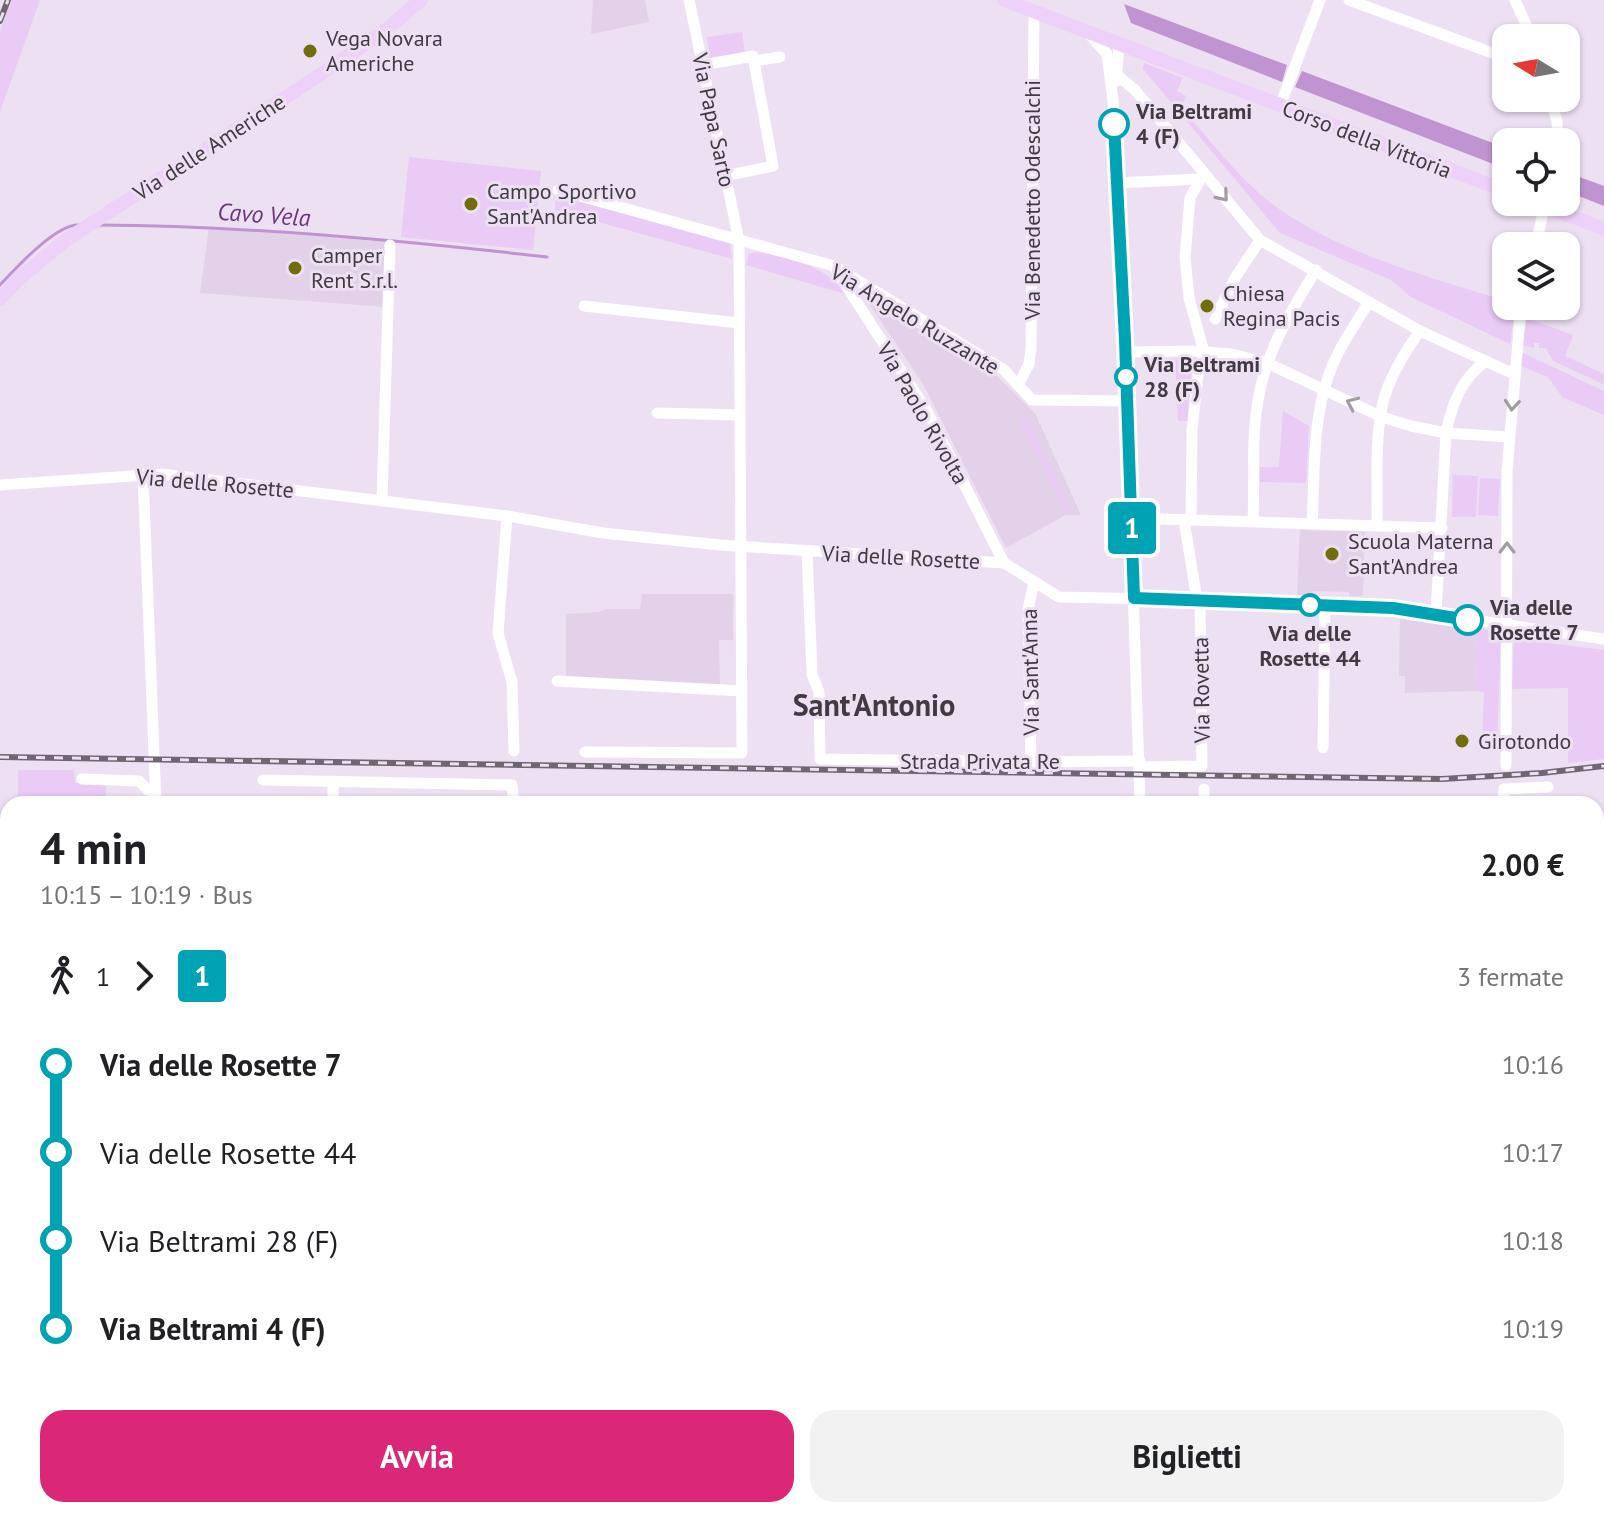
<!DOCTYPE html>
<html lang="it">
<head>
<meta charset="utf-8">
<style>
	:root { --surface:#fff; --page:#f2f2f2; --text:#202124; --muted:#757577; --accent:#db2777 }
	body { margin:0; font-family:"PT Sans",sans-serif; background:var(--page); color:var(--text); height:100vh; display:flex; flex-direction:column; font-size:30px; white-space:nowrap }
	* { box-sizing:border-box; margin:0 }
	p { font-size:26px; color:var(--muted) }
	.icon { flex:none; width:44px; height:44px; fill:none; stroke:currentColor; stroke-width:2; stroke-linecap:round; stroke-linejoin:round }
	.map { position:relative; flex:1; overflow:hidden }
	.panel { position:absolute; left:0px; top:796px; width:1604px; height:722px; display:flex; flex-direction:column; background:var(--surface); border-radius:24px 24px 0 0; box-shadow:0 2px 6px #0004 }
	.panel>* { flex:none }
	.badge { padding:0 16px; border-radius:6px; font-size:28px; line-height:52px }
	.needle { width:52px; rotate:281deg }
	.fabs { position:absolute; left:1492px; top:24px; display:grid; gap:16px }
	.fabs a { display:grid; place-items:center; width:88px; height:88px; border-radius:16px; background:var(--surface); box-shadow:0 2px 6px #0004; font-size:40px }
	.map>.badge { position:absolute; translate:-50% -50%; box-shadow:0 0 0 4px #fff }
	.legs { display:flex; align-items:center; gap:12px; height:88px; padding:0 40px; font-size:26px }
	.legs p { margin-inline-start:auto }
	.overview { display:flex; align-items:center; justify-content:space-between; height:136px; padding:0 40px }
	h1 { font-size:44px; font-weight:700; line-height:60px }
	.cta { display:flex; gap:16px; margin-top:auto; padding:16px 40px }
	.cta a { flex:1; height:92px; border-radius:24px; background:var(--accent); color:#fff; font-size:32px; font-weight:700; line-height:92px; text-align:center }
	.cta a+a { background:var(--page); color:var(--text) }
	ul { padding:0 40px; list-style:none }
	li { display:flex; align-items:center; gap:28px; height:88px; font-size:30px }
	li i { display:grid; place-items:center; width:12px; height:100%; margin:0 10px; background:currentColor }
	li i::after { content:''; width:20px; height:20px; margin:-10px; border:6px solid; border-radius:50%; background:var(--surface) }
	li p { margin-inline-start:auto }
	li:first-child i { background:linear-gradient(#0000 50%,currentColor 0) }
	li:last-child i { background:linear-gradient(currentColor 50%,#0000 0) }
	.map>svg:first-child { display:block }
</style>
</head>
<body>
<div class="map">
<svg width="1604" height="1517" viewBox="0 0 1604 1517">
	<rect width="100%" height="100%" fill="#ede0f3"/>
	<g fill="#e3d1ea">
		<path d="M593,0H645L649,22L591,34Z"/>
		<path d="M209,227L387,242L386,307L200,293Z"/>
		<path d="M869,299L998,377L1035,413L1081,515H1066L1006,548L923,384L868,302Z"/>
		<path d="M1300,530L1365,532L1363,596H1349V592L1313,591V596H1297Z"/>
		<path d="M642,594H733V640H719L720,687L566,680V614L599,612L607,609H640Z"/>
		<path d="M1400,618L1477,627L1475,691L1405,693V676H1399Z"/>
	</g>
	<g fill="#e9cbf5">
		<path d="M12,0H40L0,112V31Z"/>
		<path d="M742,32L745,53L710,58L707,37Z"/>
		<path d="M1144,63L1183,78L1177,91L1186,96L1182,109C1214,144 1245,187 1285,213C1352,257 1430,277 1506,301V306H1511L1514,315L1510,344L1411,297L1391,280L1280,233L1143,69Z"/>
		<path d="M409,157L541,171L533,250L401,237Z"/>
		<path d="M556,194L730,244L732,259L555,210Z"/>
		<path d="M758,252C790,259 827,265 845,294L746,265L749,254Z"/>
		<path d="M1527,318L1573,335L1565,356L1604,374L1603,384L1553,361L1546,348H1539V343H1534V348L1522,345Z"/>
		<path d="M1523,353L1604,391V415L1562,397L1548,377L1521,366Z"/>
		<path d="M1196,357L1190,380L1188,421H1178L1175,359Z"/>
		<path d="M1283,411L1309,426L1306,483L1260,482V467H1279Z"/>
		<path d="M1025,417L1071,509L1066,512L1019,419Z"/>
		<path d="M1453,475L1478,476L1476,517H1452Z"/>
		<path d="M1480,478L1500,479L1498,516L1478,515Z"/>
		<path d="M1477,627L1501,634L1497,745L1482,744L1484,692L1475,691Z"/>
		<path d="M1514,639L1604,650V759L1568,763V688L1512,689Z"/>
		<path d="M18,770H74L75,783L106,784V804H18Z"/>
		<path d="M1604,1114V1206H1596V1115Z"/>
	</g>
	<g fill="#c093d1">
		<path d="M1124,4L1287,65L1282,82L1131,23Z"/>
		<path d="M1302,71L1506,148V169L1295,87Z"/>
		<path d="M1566,172L1604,186V206L1566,191Z"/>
	</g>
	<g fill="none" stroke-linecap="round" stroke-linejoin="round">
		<g stroke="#c093d1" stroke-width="3">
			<path d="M98,225C248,226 398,240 547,257"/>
			<path d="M0,285C16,268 55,225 78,225"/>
			<path d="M0,1457L8,1455"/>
			<path d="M483,1510L510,1517"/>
			<path d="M555,1517L556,1510"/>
			<path d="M1175,1517L1194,1511"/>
		</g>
		<g stroke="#c093d1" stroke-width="9">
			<path d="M1596,1394L1604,1389"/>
			<path d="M1596,1420L1604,1415"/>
			<path d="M781,1517L789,1510"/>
			<path d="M1398,1517L1411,1510"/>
		</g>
		<g stroke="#fff" stroke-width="11">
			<path d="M1349,0L1506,58"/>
			<path d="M1515,0L1532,38"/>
			<path d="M1089,34L1107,54L1113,101L1125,340L1140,804"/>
			<path d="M754,61L780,57"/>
			<path d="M703,65L753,56L773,166L725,176"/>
			<path d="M1117,75L1135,90L1260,240L1420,331L1514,374"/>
			<path d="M1116,81L1119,45"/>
			<path d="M1550,98L1557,121L1558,142"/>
			<path d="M1280,106L1320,0"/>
			<path d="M1116,183L1200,179"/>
			<path d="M558,190L834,266L1004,370L1032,400L1127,401"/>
			<path d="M1536,246L1545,202"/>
			<path d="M836,270L927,411L1004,563"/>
			<path d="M584,306L739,323"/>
			<path d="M1215,319L1235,278L1260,240"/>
			<path d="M1125,352L1192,351L1232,354L1267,363L1382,417L1411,426L1446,433L1509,437"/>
			<path d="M1018,385L1029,364L1031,349L1034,11"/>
			<path d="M657,413L740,415"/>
			<path d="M143,474L156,804"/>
			<path d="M0,485L162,474L507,516L603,533L720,545L1004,563L1059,597L1197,600L1393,608L1604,639"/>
			<path d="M382,500L390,245"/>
			<path d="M507,516L498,633L512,682L514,751"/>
			<path d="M1131,518L1442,528"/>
			<path d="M1184,520L1197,600"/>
			<path d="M1191,520L1192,430L1198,375L1204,352L1189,298L1185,257L1190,198L1204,173"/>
			<path d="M1253,521C1255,478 1250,429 1261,386C1271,343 1293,308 1316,270"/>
			<path d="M1312,524C1315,476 1312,423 1328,377C1337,350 1354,326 1369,302"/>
			<path d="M1377,526C1378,486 1374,441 1383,402C1390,376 1404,353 1420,331"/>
			<path d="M807,551L812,674L819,692L820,759L1031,762L1140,761"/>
			<path d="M1436,614L1446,433C1452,404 1461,379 1486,361"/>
			<path d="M557,681L742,691"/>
			<path d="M1323,748L1325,606"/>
			<path d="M585,752L742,753L739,241L689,0"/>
			<path d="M1031,762L1028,609L1034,582"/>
			<path d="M1506,765L1507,472L1521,306"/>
			<path d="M1140,767L1202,766L1200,600"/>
			<path d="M82,779L139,781L148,790L156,792"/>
			<path d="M263,780L512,785L514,804"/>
			<path d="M333,781V804"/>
			<path d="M1204,789V804"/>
			<path d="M1503,804L1504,789L1548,787"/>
			<path d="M1596,1070H1604"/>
			<path d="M0,1160L8,1159"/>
			<path d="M1596,1228H1604"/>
			<path d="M1596,1336L1604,1330"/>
			<path d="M1596,1478L1604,1476"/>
			<path d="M1470,1510L1472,1517"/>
			<path d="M1524,1517V1510"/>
		</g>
		<g stroke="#eed1f8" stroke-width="14">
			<path d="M1004,0L1506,191"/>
			<path d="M1535,202L1604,229"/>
			<path d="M0,299L21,277L66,240L306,84L386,30L421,0"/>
			<path d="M0,886H8"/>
			<path d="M1596,909H1604"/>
			<path d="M0,1418L8,1420"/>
			<path d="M1207,1510L1216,1517"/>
		</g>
		<g stroke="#6e6671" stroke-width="6">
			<g id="rail">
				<path d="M0,21L8,0"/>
				<path d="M0,757L1442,779L1542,773L1604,766"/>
			</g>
		</g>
		<use href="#rail" stroke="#ede0f3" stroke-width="3" stroke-dasharray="9" stroke-linecap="butt"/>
	</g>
	<defs><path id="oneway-chevron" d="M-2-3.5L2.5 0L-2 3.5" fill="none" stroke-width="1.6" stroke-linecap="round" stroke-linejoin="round" transform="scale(2)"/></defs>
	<g stroke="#a09ca0">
		<use href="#oneway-chevron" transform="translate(1223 196) rotate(50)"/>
		<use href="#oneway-chevron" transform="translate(1352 403) rotate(-156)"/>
		<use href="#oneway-chevron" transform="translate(1512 405) rotate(95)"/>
		<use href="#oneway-chevron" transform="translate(1507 548) rotate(-90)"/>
	</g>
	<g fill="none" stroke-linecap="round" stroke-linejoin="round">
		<g stroke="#fff" stroke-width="18">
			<path id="line-1" d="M1114,124L1125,340L1134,598L1393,608L1468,620"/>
		</g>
		<use href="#line-1" stroke="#00a3b4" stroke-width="12"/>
	</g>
	<g fill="#716d0b" stroke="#ede0f3" stroke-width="3">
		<circle cx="310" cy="51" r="8"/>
		<circle cx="471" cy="204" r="8"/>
		<circle cx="295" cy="268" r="8"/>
		<circle cx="1207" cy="306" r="8"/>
		<circle cx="1332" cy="554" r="8"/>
		<circle cx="1462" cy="741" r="8"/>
	</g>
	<g fill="#fff" stroke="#00a3b4" stroke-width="4">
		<circle cx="1114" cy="124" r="14"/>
		<circle cx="1126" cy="377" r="10"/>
		<circle cx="1310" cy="605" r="10"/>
		<circle cx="1468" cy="620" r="14"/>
	</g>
	<g text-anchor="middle" stroke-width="6" stroke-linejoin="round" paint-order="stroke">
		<g font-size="22" fill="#403a42" stroke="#ede0f3" text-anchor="start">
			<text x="326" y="46">Vega Novara<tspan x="326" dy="25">Americhe</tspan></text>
			<text x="487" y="199">Campo Sportivo<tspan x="487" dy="25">Sant'Andrea</tspan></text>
			<text x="311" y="263">Camper<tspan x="311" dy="25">Rent S.r.l.</tspan></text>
			<text x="1223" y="301">Chiesa<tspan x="1223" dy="25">Regina Pacis</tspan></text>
			<text x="1348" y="549">Scuola Materna<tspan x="1348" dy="25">Sant'Andrea</tspan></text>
			<text x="1478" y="749">Girotondo</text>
		</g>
		<g font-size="22" font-weight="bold" fill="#403a42" stroke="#ede0f3" text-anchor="start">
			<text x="1136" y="119">Via Beltrami<tspan x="1136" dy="25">4 (F)</tspan></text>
			<text x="1144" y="372">Via Beltrami<tspan x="1144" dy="25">28 (F)</tspan></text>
			<text x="1490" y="615">Via delle<tspan x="1490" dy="25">Rosette 7</tspan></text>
			<text x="1310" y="641" text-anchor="middle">Via delle<tspan x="1310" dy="25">Rosette 44</tspan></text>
		</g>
		<g font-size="22" fill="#403a42" stroke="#ede0f3">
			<text transform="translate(714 120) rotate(78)" y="8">Via Papa Sarto</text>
			<text transform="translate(1367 139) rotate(21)" y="8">Corso della Vittoria</text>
			<text transform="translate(209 147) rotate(-33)" y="8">Via delle Americhe</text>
			<text transform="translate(1032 200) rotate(-90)" y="8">Via Benedetto Odescalchi</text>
			<text transform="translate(915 319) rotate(31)" y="8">Via Angelo Ruzzante</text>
			<text transform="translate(923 413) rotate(60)" y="8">Via Paolo Rivolta</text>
			<text transform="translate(215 483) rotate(5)" y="8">Via delle Rosette</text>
			<text transform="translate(901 557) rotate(3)" y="8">Via delle Rosette</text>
			<text transform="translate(1030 672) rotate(-91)" y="8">Via Sant'Anna</text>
			<text transform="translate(1201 690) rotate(-91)" y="8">Via Rovetta</text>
			<text x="980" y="769">Strada Privata Re</text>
		</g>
		<g font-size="24" font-style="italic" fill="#6e3681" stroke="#ede0f3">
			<text transform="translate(264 215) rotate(4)" y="8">Cavo Vela</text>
		</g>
		<g font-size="30" font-weight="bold" fill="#403a42" stroke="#ede0f3">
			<text x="874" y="716">Sant'Antonio</text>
		</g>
	</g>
</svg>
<div class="fabs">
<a><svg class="needle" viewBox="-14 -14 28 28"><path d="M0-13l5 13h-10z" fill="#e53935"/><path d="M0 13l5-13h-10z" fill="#757577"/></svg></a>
<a><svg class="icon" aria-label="locate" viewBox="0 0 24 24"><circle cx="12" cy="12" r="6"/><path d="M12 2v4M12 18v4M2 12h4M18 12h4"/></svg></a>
<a><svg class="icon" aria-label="layers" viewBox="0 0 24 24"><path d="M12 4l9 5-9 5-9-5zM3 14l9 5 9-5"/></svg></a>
</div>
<b class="badge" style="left:1132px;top:528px;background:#00a3b4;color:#fff">1</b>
<section class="panel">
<div class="overview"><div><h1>4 min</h1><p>10:15 – 10:19 · Bus</p></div><b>2.00 €</b></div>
<div class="legs"><svg class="icon" aria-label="walk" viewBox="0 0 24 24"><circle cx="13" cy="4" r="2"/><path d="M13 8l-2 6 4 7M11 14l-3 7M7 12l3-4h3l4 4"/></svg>1<svg class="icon" aria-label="forward" viewBox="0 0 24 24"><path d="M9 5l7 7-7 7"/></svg><b class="badge" style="background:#00a3b4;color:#fff">1</b><p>3 fermate</p></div>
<ul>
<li><i style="color:#00a3b4"></i><b>Via delle Rosette 7</b><p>10:16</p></li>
<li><i style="color:#00a3b4"></i><span>Via delle Rosette 44</span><p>10:17</p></li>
<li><i style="color:#00a3b4"></i><span>Via Beltrami 28 (F)</span><p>10:18</p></li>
<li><i style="color:#00a3b4"></i><b>Via Beltrami 4 (F)</b><p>10:19</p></li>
</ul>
<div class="cta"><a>Avvia</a><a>Biglietti</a></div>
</section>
</div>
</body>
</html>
